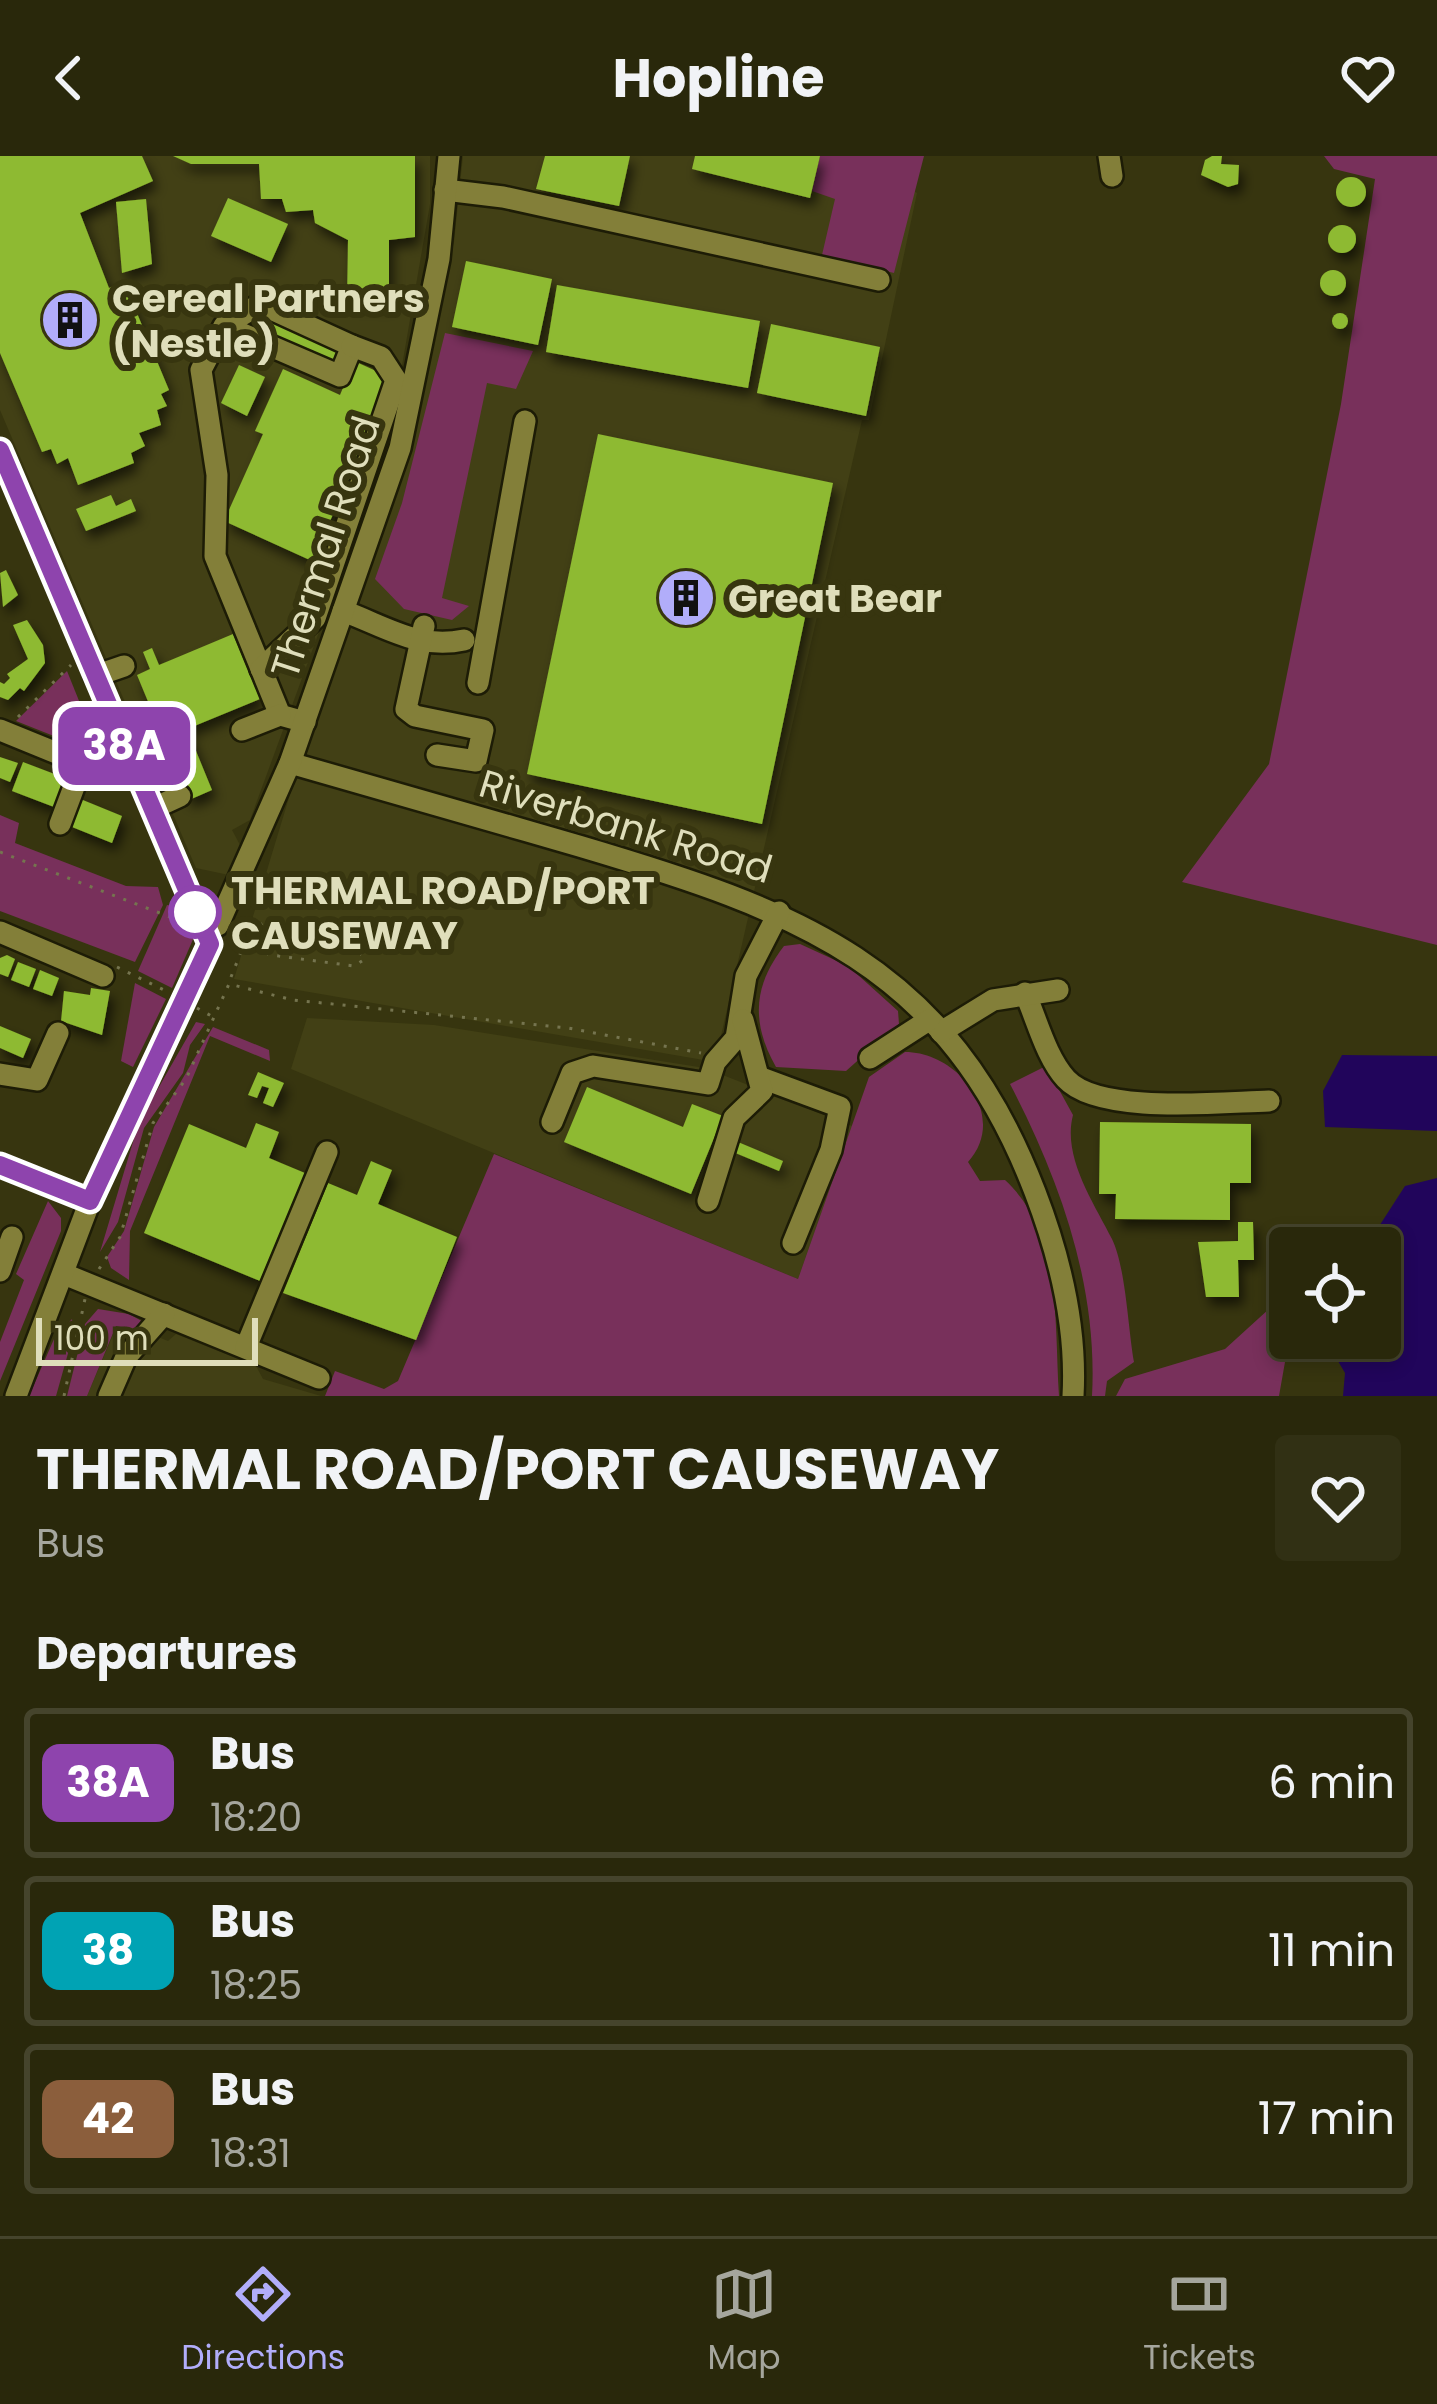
<!DOCTYPE html>
<html lang="en">
<head>
<meta charset="utf-8">
<style>
	:root { --surface:#29280b; --page:#313014; --text:#f1f3f6; --muted:#a5a69d; --line:#45442c; --accent:#b1adfa }
	body { margin:0; font-family:Poppins,sans-serif; background:var(--page); color:var(--text); height:100vh; display:flex; flex-direction:column; font-size:45px; white-space:nowrap }
	* { box-sizing:border-box; margin:0 }
	p { font-size:39px; color:var(--muted) }
	.icon { flex:none; width:66px; height:66px; fill:none; stroke:currentColor; stroke-width:2; stroke-linecap:round; stroke-linejoin:round }
	.map { position:relative; height:1240px; overflow:hidden }
	.sheet { display:flex; flex-direction:column; background:var(--surface); flex:1 }
	.sheet>* { flex:none }
	.badge { padding:0 24px; border-radius:18px; font-size:42px; line-height:78px }
	.controls { position:absolute; left:1269px; top:1071px; display:grid; gap:24px }
	.controls a { display:grid; place-items:center; width:132px; height:132px; border-radius:12px; background:var(--surface); box-shadow:0 6px 18px #0003,0 0 0 3px var(--line); font-size:60px }
	.scale { position:absolute; left:36px; bottom:30px; width:222px; box-sizing:border-box; padding-left:12px; border:6px solid #dfdebb; border-top:0; font-size:33px; line-height:42px; white-space:nowrap; color:#dfdebb; -webkit-text-stroke:9px #37350f; paint-order:stroke }
	.map>.badge { position:absolute; translate:-50% -50%; box-shadow:0 0 0 6px #fff }
	h2 { padding:0 36px; font-size:45px; line-height:108px }
	.round { display:grid; place-items:center; flex:none; width:126px; height:126px; border-radius:12px; background:var(--page) }
	.summary { display:flex; align-items:center; justify-content:space-between; height:204px; padding:0 36px }
	h1 { font-size:57px; font-weight:700; line-height:90px }
	ul { padding:0; list-style:none }
	li { display:flex; align-items:center; gap:36px; height:150px; margin:0 24px 18px; padding:0 12px; border:6px solid var(--line); border-radius:12px }
	li div { flex:1 }
	li b { display:block; font-size:45px }
	li em { font-style:normal }
	li .badge { min-width:132px; font-weight:700; text-align:center }
	header { display:flex; justify-content:space-between; align-items:center; height:156px; padding:0 36px; background:var(--surface); font-size:54px; font-weight:700 }
	.menu { display:flex; justify-content:space-around; align-items:center; height:168px; border-top:3px solid var(--line); background:var(--surface); font-size:33px; color:var(--muted) }
	.menu a { display:grid; justify-items:center; gap:6px }
	.menu .on { color:var(--accent) }
	.map>svg:first-child { display:block }
</style>
</head>
<body>
<header><svg class="icon" aria-label="back" viewBox="0 0 24 24"><path d="M15 5l-7 7 7 7"/></svg>Hopline<svg class="icon" aria-label="heart" viewBox="0 0 24 24"><path d="M12 20l-8-8c-3-5 5-10 8-4 3-6 11-1 8 4z"/></svg></header>
<div class="map">
<svg width="1437" height="1240" viewBox="0 0 1437 1240">
	<defs>
		<filter id="shadow"><feDropShadow dx="4.5" dy="8" stdDeviation="6" flood-color="#0009"/></filter>
	</defs>
	<rect width="100%" height="100%" fill="#37350f"/>
	<g fill="#424015">
		<path d="M0,0H430V48L389,285L250,664L232,674L240,689L229,719L196,712L0,254Z"/>
		<path d="M463,0H853L917,37L869,264H862L715,906L234,823L427,187L454,86Z"/>
		<path d="M307,862L434,869L705,912L852,970L798,1123L291,913Z"/>
		<path d="M115,1174L144,1185L148,1177L168,1185L176,1178L256,1210L263,1223L321,1240H87Z"/>
	</g>
	<g fill="#78305b">
		<path d="M820,0H924L894,117L822,99L835,43L812,35Z"/>
		<path d="M1324,0H1437V789L1182,726L1269,608L1341,248L1375,23L1334,13Z"/>
		<path d="M445,177L533,195L516,233L487,227L442,442L469,450L452,464L404,453L375,423L402,347Z"/>
		<path d="M67,515L96,587L84,592L16,565Z"/>
		<path d="M0,659L19,667L15,687L126,730L158,731L163,749L135,806L0,755Z"/>
		<path d="M167,749L182,751L194,781L172,832L138,815Z"/>
		<path d="M800,788L848,810L898,855L899,868L846,915L776,911C751,867 753,830 784,790Z"/>
		<path d="M135,827L166,843L133,911L121,905Z"/>
		<path d="M196,866L205,868L190,889L183,917L144,972L118,1066L100,1096L139,966Z"/>
		<path d="M213,871L269,894L270,905L210,880L130,1075L129,1124L111,1112L107,1101L124,1075L154,971Z"/>
		<path d="M905,896C959,896 1009,961 968,1006L980,1025L1005,1024C1063,1077 1054,1169 1059,1240H325L335,1215L384,1233L398,1225L494,998L798,1123L869,921Z"/>
		<path d="M1046,910L1073,959C1062,1001 1094,1047 1112,1083C1126,1112 1128,1173 1134,1206L1107,1225L1105,1240H1092C1098,1130 1060,1024 1010,928Z"/>
		<path d="M48,1045L61,1062V1075L0,1225V1186L24,1124L16,1118Z"/>
		<path d="M1290,1134V1182H1296L1285,1206L1279,1240H1116L1125,1223L1225,1193Z"/>
		<path d="M98,1153L129,1158L149,1169L148,1177L116,1170L87,1240H67L85,1168Z"/>
		<path d="M72,1163L74,1176L56,1240H29L54,1183Z"/>
	</g>
	<g fill="#21055b">
		<path d="M1342,899L1437,900V975L1325,971L1323,935Z"/>
		<path d="M1437,1022V1240H1343L1345,1217L1338,1205L1344,1182H1380V1092H1365L1405,1030Z"/>
	</g>
	<g fill="#8eba31" filter="url(#shadow)">
		<path d="M0,0H142L153,25L80,57L109,132L124,126L169,234L161,238L167,250L157,254L161,269L139,277L145,290L131,297L134,307L78,329L68,302L57,308L51,293L42,296L0,197Z"/>
		<path d="M173,0H415V81L389,84V146L347,144L348,84L315,67L313,54L286,56L282,43H261L259,8H191Z"/>
		<path d="M545,0H630L619,50L536,33Z"/>
		<path d="M695,0H820L810,42L692,13Z"/>
		<path d="M1212,0H1222L1221,8L1239,9L1238,28L1228,31L1201,19L1205,4Z"/>
		<circle cx="1351" cy="36" r="15"/>
		<path d="M228,42L288,68L271,106L211,80Z"/>
		<path d="M146,43L152,108L122,117L116,46Z"/>
		<circle cx="1342" cy="83" r="14"/>
		<path d="M466,105L552,123L538,189L452,171Z"/>
		<circle cx="1333" cy="127" r="13"/>
		<path d="M557,129L760,165L748,232L546,196Z"/>
		<path d="M271,156L348,190L340,208L263,174Z"/>
		<circle cx="1340" cy="165" r="8"/>
		<path d="M771,168L880,191L866,260L757,237Z"/>
		<path d="M354,205L394,223L312,405L224,365L263,278L255,275L283,213L340,239Z"/>
		<path d="M239,209L265,221L247,260L221,247Z"/>
		<path d="M598,278L833,327L762,668L527,618Z"/>
		<path d="M111,339L116,350L131,343L136,355L86,375L76,353Z"/>
		<path d="M6,414L18,439L3,451L0,417Z"/>
		<path d="M27,464L43,489L45,507L24,535L20,532L8,544L0,541V526L4,528L10,522L7,518L28,503L13,469Z"/>
		<path d="M233,478L260,543L187,573L212,634L189,644L137,519L150,513L143,496L152,492L159,509Z"/>
		<path d="M0,601L18,607L10,626L0,622Z"/>
		<path d="M23,606L65,622L54,651L12,635Z"/>
		<path d="M78,642L122,660L112,687L67,669Z"/>
		<path d="M7,799L15,803L8,821L0,818V802Z"/>
		<path d="M18,806L36,813L29,831L11,824Z"/>
		<path d="M40,814L59,822L52,840L33,833Z"/>
		<path d="M91,832L110,835L102,879L61,865L64,835L90,839Z"/>
		<path d="M0,870L31,883L23,902L0,892Z"/>
		<path d="M258,916L284,927L273,951L263,947L269,932L262,930L257,942L248,939Z"/>
		<path d="M587,931L683,971L692,948L723,960L691,1038L564,986Z"/>
		<path d="M1100,966L1251,968V1027H1230V1064L1115,1063L1116,1038H1099Z"/>
		<path d="M256,967L279,976L269,1002L305,1017L260,1125L144,1077L189,968L246,992Z"/>
		<path d="M738,986L783,1005L779,1015L733,996Z"/>
		<path d="M371,1005L392,1014L378,1048L457,1081L416,1184L283,1137L328,1027L357,1039Z"/>
		<path d="M1238,1066H1253L1254,1104H1238L1239,1141H1206L1198,1086L1238,1085Z"/>
	</g>
	<g fill="none" stroke-linecap="round" stroke-linejoin="round">
		<g stroke="#1d1c06" stroke-width="26">
			<g id="minor">
				<path d="M1109,0L1112,20"/>
				<path d="M445,34L503,41L879,124"/>
				<path d="M224,170L340,220L352,190L260,148L224,170L201,214L217,319L215,400L280,559L305,566"/>
				<path d="M0,294L198,761"/>
				<path d="M343,455C385,470 418,494 464,484"/>
				<path d="M424,470L406,553L415,560L483,574L476,605L437,599"/>
				<path d="M261,513L315,462L396,224L381,201L352,190"/>
				<path d="M95,520L124,510"/>
				<path d="M478,527L525,265"/>
				<path d="M0,574L86,609L125,592"/>
				<path d="M242,574L280,559"/>
				<path d="M290,607C387,635 483,662 579,690C795,754 948,808 1035,1036C1060,1101 1077,1170 1073,1240"/>
				<path d="M152,653L180,640"/>
				<path d="M60,668L83,607"/>
				<path d="M218,769L290,607L400,292L439,103L449,0"/>
				<path d="M0,776L103,820"/>
				<path d="M1025,837C1037,864 1046,901 1066,923C1099,959 1222,946 1269,945"/>
				<path d="M941,876L993,844L1058,834"/>
				<path d="M870,902L929,864"/>
				<path d="M0,918L37,924L58,877"/>
				<path d="M759,921L840,951L831,994L793,1087"/>
				<path d="M552,966L572,917L593,910L708,928L715,906L736,882L746,820L779,756"/>
				<path d="M0,1009L90,1045"/>
				<path d="M708,1045L734,962L762,935L743,864"/>
				<path d="M0,1115L12,1081"/>
				<path d="M64,1118L319,1222"/>
				<path d="M246,1191L327,996"/>
				<path d="M16,1240L90,1045L210,787"/>
				<path d="M109,1240L126,1201L164,1158"/>
			</g>
		</g>
		<g stroke="#75744f" stroke-width="3" stroke-dasharray="3 9" stroke-linecap="butt">
			<path d="M18,561L71,509"/>
			<path d="M0,696L178,764"/>
			<path d="M232,784L271,799L354,810L365,803L357,793L266,764L247,781"/>
			<path d="M117,811L168,836"/>
			<path d="M197,852L215,862"/>
			<path d="M99,1113L120,1081L153,967L186,923L229,828L293,844L568,872L701,897"/>
			<path d="M64,1240L85,1143"/>
		</g>
		<use href="#minor" stroke="#837f39" stroke-width="21"/>
		<g stroke="#1d1c06" stroke-width="26" stroke-linecap="butt">
			<path id="minor-bridge" d="M198,761L208,784"/>
		</g>
		<path stroke="#75744f" stroke-width="3" stroke-dasharray="3 9" stroke-linecap="butt" d="M231,821L247,781"/>
		<use href="#minor-bridge" stroke="#837f39" stroke-width="21"/>
	</g>
	<g fill="none" stroke-linecap="round" stroke-linejoin="round">
		<g stroke="#fff" stroke-width="27">
			<path id="line" d="M0,294L210,788L90,1045L0,1009"/>
		</g>
		<use href="#line" stroke="#8e44ad" stroke-width="18"/>
	</g>
	<defs>
		<g id="building-disc" transform="scale(3)"><circle r="9.5" fill="#b1adfa" stroke="#37350f"/><path d="M-4-6H4V6H1V3H-1V6H-4ZM-2.5-4.3h1.7v1.8h-1.7ZM.8-4.3h1.7v1.8H.8ZM-2.5-1h1.7V.8h-1.7ZM.8-1h1.7V.8H.8Z" fill="#111"/></g>
	</defs>
	<g fill-rule="evenodd">
		<use href="#building-disc" x="70" y="164"/>
		<use href="#building-disc" x="686" y="442"/>
	</g>
	<circle fill="#fff" stroke="#8e44ad" stroke-width="6" cx="195" cy="756" r="24"/>
	<g text-anchor="middle" stroke-width="12" stroke-linejoin="round" paint-order="stroke">
		<g font-size="39" font-weight="bold" fill="#dfdebb" stroke="#37350f" text-anchor="start">
			<text x="112" y="156">Cereal Partners<tspan x="112" dy="45">(Nestle)</tspan></text>
			<text x="728" y="456">Great Bear</text>
		</g>
		<g font-size="39" fill="#dfdebb" stroke="#37350f">
			<text transform="translate(325 391) rotate(-72)" y="14">Thermal Road</text>
			<text transform="translate(626 670) rotate(17)" y="14">Riverbank Road</text>
		</g>
		<g font-size="39" font-weight="bold" fill="#dfdebb" stroke="#37350f" text-anchor="start">
			<text x="231" y="748">THERMAL ROAD/PORT<tspan x="231" dy="45">CAUSEWAY</tspan></text>
		</g>
	</g>
</svg>
<div class="controls">
<a><svg class="icon" aria-label="locate" viewBox="0 0 24 24"><circle cx="12" cy="12" r="6"/><path d="M12 2v4M12 18v4M2 12h4M18 12h4"/></svg></a>
</div>
<div class="scale">100 m</div>
<b class="badge" style="left:124px;top:590px;background:#8e44ad;color:#fff">38A</b>
</div>
<section class="sheet">
<div class="summary"><div><h1>THERMAL ROAD/PORT CAUSEWAY</h1><p>Bus</p></div><a class="round"><svg class="icon" aria-label="heart" viewBox="0 0 24 24"><path d="M12 20l-8-8c-3-5 5-10 8-4 3-6 11-1 8 4z"/></svg></a></div>
<h2>Departures</h2>
<ul>
<li><span class="badge" style="background:#8e44ad;color:#fff">38A</span><div><b>Bus</b><p>18:20</p></div><em>6 min</em></li>
<li><span class="badge" style="background:#00a3b4;color:#fff">38</span><div><b>Bus</b><p>18:25</p></div><em>11 min</em></li>
<li><span class="badge" style="background:#8b5e3c;color:#fff">42</span><div><b>Bus</b><p>18:31</p></div><em>17 min</em></li>
</ul>
</section>
<nav class="menu">
<a class="on"><svg class="icon" aria-label="directions" viewBox="0 0 24 24"><path d="M12 3l9 9-9 9-9-9zM9 14v-3h6M13 9l2 2-2 2"/></svg>Directions</a>
<a><svg class="icon" aria-label="map" viewBox="0 0 24 24"><path d="M3 6l6-2 6 2 6-2v14l-6 2-6-2-6 2zM9 4v14M15 6v14"/></svg>Map</a>
<a><svg class="icon" aria-label="tickets" viewBox="0 0 24 24"><path d="M3 7h18v10H3zM15 7v10"/></svg>Tickets</a>
</nav>
</body>
</html>
